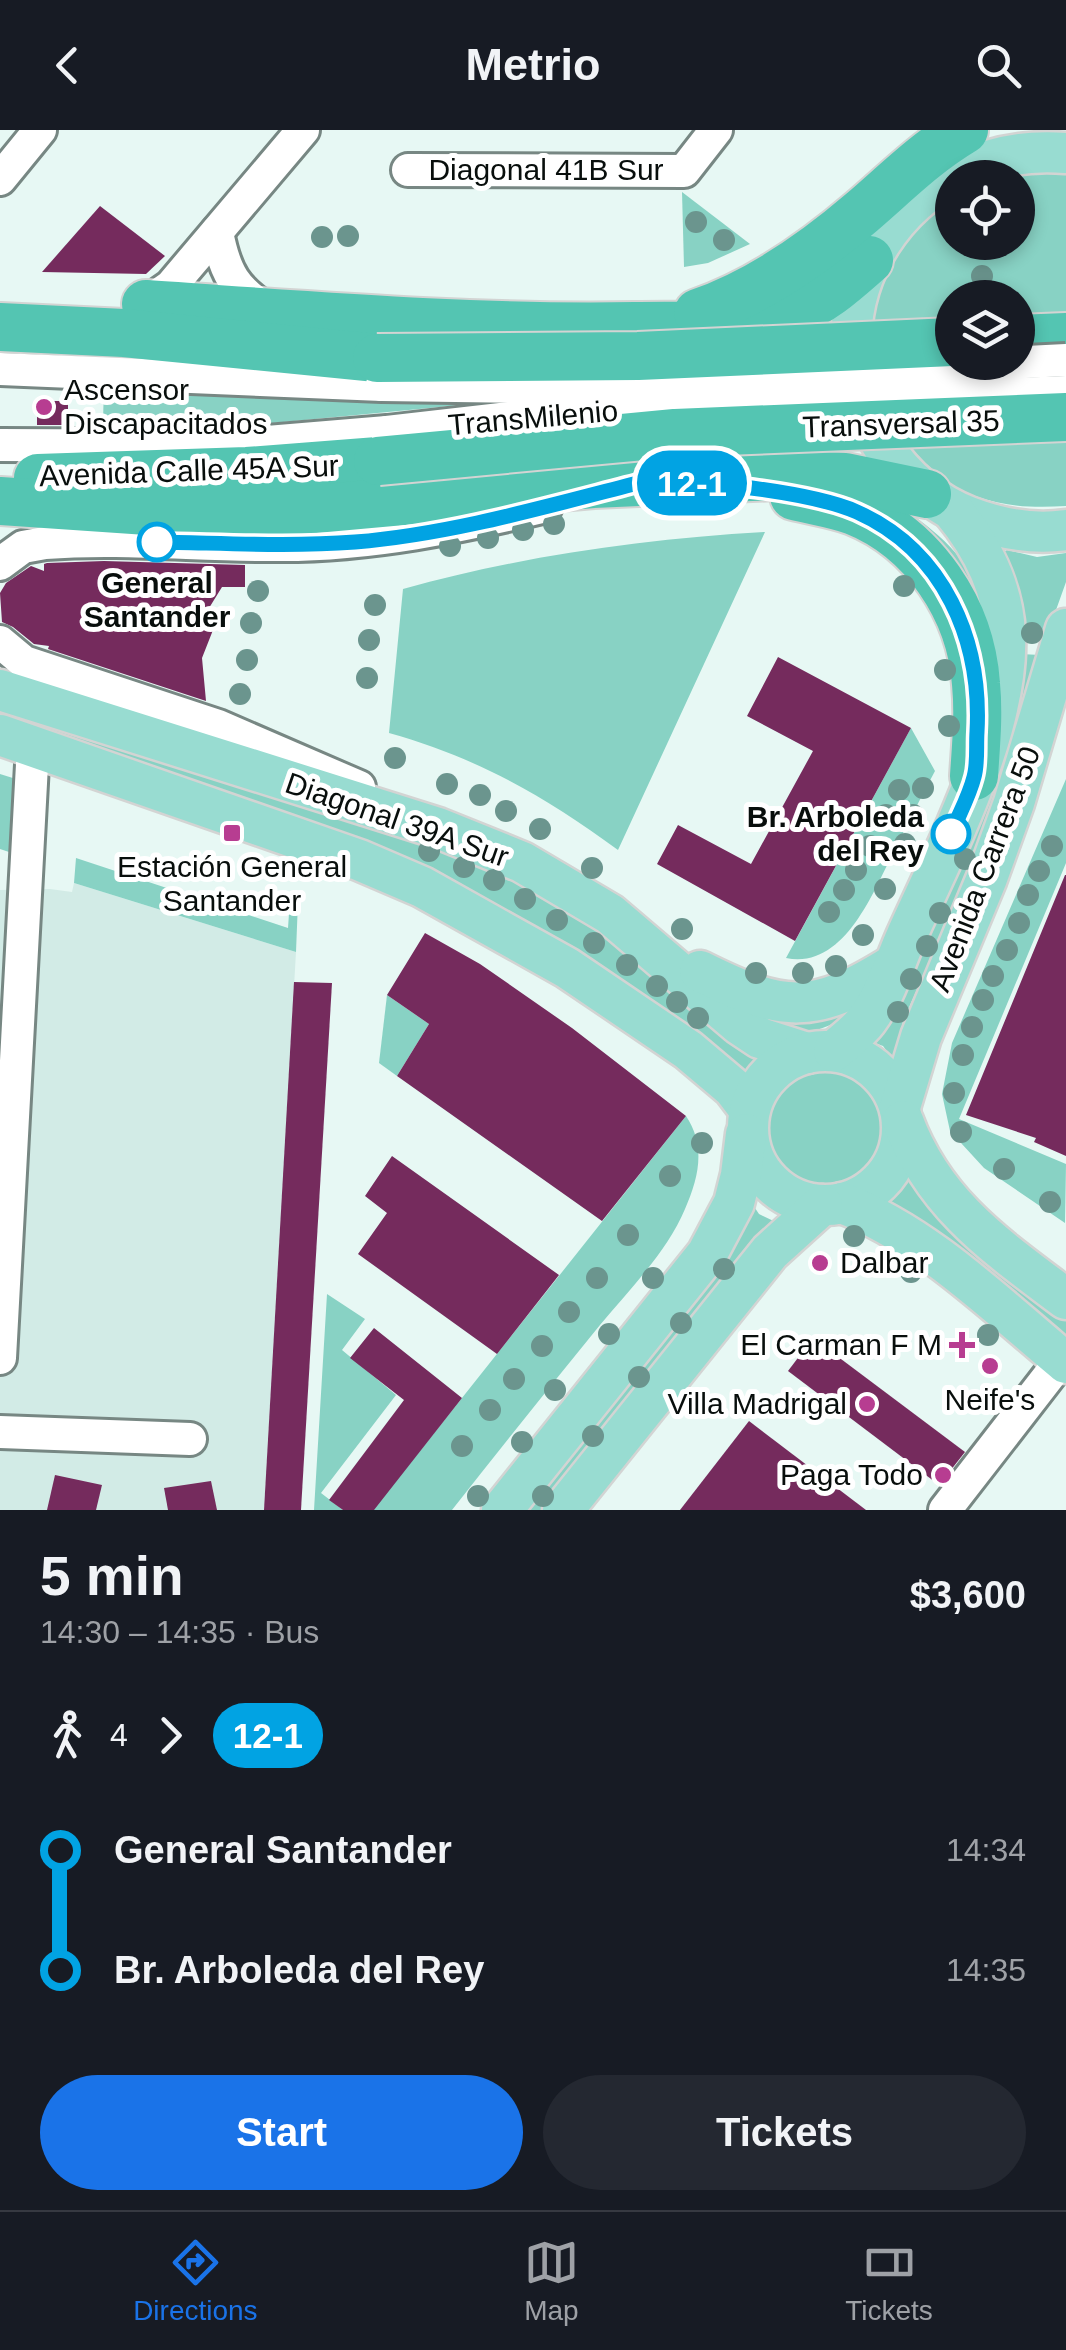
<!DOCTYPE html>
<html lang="en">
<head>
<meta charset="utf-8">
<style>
	:root { --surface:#171b24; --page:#242831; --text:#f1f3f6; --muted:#9ea1a6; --line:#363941; --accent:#1a73e8 }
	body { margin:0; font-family:Arial,sans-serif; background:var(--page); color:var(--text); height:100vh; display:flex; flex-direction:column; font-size:38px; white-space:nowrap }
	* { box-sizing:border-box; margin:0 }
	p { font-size:32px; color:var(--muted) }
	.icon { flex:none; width:55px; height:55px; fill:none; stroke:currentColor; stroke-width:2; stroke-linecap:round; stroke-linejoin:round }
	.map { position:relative; height:1380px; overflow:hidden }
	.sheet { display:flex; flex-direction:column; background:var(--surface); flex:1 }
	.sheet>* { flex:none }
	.badge { padding:0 20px; border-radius:32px; font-size:35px; line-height:65px }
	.controls { position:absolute; left:935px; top:30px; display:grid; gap:20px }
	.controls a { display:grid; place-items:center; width:100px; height:100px; border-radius:50%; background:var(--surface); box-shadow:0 5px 15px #0003; font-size:50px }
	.map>.badge { position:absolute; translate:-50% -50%; box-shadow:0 0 0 5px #fff }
	.legs { display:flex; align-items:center; gap:15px; height:110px; padding:0 40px; font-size:32px }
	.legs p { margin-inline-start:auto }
	.head { display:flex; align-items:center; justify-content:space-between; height:170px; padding:0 40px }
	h1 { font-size:55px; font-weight:700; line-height:75px }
	.primary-button { display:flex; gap:20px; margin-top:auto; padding:20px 40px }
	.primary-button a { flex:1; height:115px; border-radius:60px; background:var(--accent); color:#fff; font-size:40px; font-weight:700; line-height:115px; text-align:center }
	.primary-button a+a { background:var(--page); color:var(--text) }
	ul { padding:0 40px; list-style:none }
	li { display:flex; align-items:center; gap:35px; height:120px; font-size:38px }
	li i { display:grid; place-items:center; width:15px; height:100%; margin:0 12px; background:currentColor }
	li i::after { content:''; width:25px; height:25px; margin:-12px; border:8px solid; border-radius:50%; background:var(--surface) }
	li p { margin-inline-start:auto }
	li:first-child i { background:linear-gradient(#0000 50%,currentColor 0) }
	li:last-child i { background:linear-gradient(currentColor 50%,#0000 0) }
	header { display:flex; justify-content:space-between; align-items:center; height:130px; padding:0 40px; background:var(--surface); font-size:45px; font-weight:700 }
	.menu { display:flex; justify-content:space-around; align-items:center; height:140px; border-top:2px solid var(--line); background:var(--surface); font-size:28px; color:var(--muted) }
	.menu a { display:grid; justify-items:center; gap:5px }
	.menu .active { color:var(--accent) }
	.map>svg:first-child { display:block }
</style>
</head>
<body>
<header><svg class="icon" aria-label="back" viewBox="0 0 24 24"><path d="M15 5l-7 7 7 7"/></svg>Metrio<svg class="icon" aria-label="search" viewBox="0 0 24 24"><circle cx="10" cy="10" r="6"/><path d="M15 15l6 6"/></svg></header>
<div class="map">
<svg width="1066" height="1380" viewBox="0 0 1066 1380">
	<rect width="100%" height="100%" fill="#e7f8f4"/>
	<path fill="#d2ebe6" d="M74,753L296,822L264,1380H0V760L50,759L72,762Z"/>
	<g fill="#88d2c4" fill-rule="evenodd">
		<path d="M1026,42L1066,45V376C1034,378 1006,377 975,366C950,357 925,335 909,315C846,232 866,125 952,69V112H1018V48L1005,47ZM952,168H1018V232H952Z"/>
		<path d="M682,62L750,114L708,133L684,137Z"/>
		<path d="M104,253L492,272L273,293L103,292Z"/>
		<path d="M895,372C945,409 968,424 986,484Z"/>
		<path d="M765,402L618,720C544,666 478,628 389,603L403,459C522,426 643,409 765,402Z"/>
		<path d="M1007,420L1037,427L1066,423V452L1046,508L1022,505L1003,422Z"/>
		<path d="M1021,524L1040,525L979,720L903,891L895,932L883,916L867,910Z"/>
		<path d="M0,576L406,706L512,747L602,799L763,927L746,948L589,831L0,592Z"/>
		<path d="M911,598L935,641C921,667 908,693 895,719C874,760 845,840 786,828Z"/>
		<path d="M0,644L16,649L9,722L0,719Z"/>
		<path d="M1066,649V733L959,989L1066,1034L1065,1093L984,1038L950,1001L942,964L952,913Z"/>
		<path d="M76,728L288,798L290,769L298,771L296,822L74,753Z"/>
		<path d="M387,865L429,894L397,946L379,933Z"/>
		<path d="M853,869L848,886C794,916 783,901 737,871Z"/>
		<circle cx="825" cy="1001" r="59"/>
		<path d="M686,986C706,1016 699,1047 685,1079C667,1122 629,1160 600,1195C550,1256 501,1318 452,1380H373Z"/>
		<path d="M910,1047C926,1093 1026,1157 1066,1189V1211L885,1074Z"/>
		<path d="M751,1072L759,1084L782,1095L545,1380H524Z"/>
		<path d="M327,1164L365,1189L342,1220L396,1265L321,1363L343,1380H314Z"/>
	</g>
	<g fill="#752b5d">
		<path d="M100,76L165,126L146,144L42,142Z"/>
		<rect x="37" y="271" width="31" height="24"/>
		<path d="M104,431L245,435V457H222L201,491L213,500L202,528L206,571L48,519L49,516L34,514L13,497L2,492L0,463L6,453L31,436L44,441V434L47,433Z"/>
		<path d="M778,527L911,598L795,811L657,734L678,695L751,734L813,621L747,586Z"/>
		<path d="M1065,745H1066V1026L1034,1012L1036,1008L966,985Z"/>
		<path d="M425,803L480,834L572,898L686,986L602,1091L397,946L429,894L387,865Z"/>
		<path d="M294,852L332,853L301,1380H264Z"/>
		<path d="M392,1026L559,1145L497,1224L358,1124L387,1083L365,1066Z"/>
		<path d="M374,1198L462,1268L374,1380H343L329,1370L404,1270L350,1228Z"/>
		<path d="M813,1208L965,1322L939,1355L788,1241Z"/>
		<path d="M749,1291L866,1380H680Z"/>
		<path d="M55,1345L102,1355L96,1380H47Z"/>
		<path d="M211,1351L217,1380H168L164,1358Z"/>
	</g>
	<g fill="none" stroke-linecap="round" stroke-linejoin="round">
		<g stroke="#778783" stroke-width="38">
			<g id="minor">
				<path d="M408,40L684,41L716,0"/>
				<path d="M0,49L40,0"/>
				<path d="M217,102C225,144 235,160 270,182"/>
				<path d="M141,177L171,156L303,0"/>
				<path d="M0,239L382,255"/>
				<path d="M0,315L218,316L387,302"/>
				<path d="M0,434L23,417L45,413C123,407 203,416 282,415C371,415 459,397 546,376"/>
				<path d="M0,512L24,532L218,596L359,657"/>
				<path d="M0,1228L33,616"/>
				<path d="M0,1302L190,1309"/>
				<path d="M945,1380L1062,1229"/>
			</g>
		</g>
		<g stroke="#d3d4d3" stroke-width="45">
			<g id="major">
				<path d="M1066,23C906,9 793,177 883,316C904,348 934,374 969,387C1001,399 1032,405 1066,400"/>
				<path d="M0,560L438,698L522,732L610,784L739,894L760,908L807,923"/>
				<path d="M0,605L359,730L422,757L567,838L688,920L733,958L749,979"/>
				<path d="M700,841C784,883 814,885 895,834"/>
				<circle cx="825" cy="998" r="77"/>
				<path d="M834,921C845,911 858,902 867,890C885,866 894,834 906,807C944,722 1010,598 1005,504C1003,458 981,415 952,380"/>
				<path d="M900,977L921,907L987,748L1014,673L1066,499"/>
				<path d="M903,991C934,1075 997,1117 1066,1169"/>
				<path d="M842,1073C926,1105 997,1176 1066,1233"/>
				<path d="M502,1380L707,1124L734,1073L741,1045L746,1004"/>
				<path d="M563,1380L770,1122L822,1075"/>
			</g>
		</g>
		<g stroke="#d3d4d3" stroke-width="52">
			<g id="highway">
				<path d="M146,174C309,185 472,199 635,196C687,195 745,199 794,182C824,171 846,150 869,130"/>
				<path d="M698,183C759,162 813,124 862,82C897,52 924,24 964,0"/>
				<path d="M0,197L124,203L377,228"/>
				<path d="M1018,209L1066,207"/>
				<path d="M38,348L247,341L378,331"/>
				<path d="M794,366C814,371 835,374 854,381C924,409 971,480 976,554C979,585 976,615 974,646"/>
				<path d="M0,371L177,383H270L593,354L800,345L845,347L927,364"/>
			</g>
		</g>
		<use href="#minor" stroke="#fff" stroke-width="32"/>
		<use href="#major" stroke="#98dcd1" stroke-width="40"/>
		<use href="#highway" stroke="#54c5b2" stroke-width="48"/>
		<g stroke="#778783" stroke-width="38" stroke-linecap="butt">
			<g id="minor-bridge">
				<path d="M382,255L521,257L1066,230"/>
				<path d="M387,302L569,281L1066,262"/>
			</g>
		</g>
		<g stroke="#d3d4d3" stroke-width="52" stroke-linecap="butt">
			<g id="highway-bridge">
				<path d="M377,228L638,226L952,212"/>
				<path d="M378,331L675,303L1066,287"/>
			</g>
		</g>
		<use href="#minor-bridge" stroke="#fff" stroke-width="32"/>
		<use href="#highway-bridge" stroke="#54c5b2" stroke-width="48"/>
	</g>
	<g fill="#6b958e">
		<circle cx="696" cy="92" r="11"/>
		<circle cx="348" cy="106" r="11"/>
		<circle cx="322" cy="107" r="11"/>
		<circle cx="724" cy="110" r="11"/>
		<circle cx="982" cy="146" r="11"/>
		<circle cx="720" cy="374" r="11"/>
		<circle cx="683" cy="378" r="11"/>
		<circle cx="554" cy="394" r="11"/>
		<circle cx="523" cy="400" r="11"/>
		<circle cx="488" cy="408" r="11"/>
		<circle cx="450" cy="416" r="11"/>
		<circle cx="904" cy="456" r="11"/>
		<circle cx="258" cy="461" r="11"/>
		<circle cx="375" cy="475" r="11"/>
		<circle cx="251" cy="493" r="11"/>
		<circle cx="1032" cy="503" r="11"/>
		<circle cx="369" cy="510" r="11"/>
		<circle cx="247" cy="530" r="11"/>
		<circle cx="945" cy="540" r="11"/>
		<circle cx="367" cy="548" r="11"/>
		<circle cx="240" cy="564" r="11"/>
		<circle cx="949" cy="596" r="11"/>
		<circle cx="395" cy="628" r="11"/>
		<circle cx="447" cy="654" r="11"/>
		<circle cx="923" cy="658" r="11"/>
		<circle cx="899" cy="660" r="11"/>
		<circle cx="480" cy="665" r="11"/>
		<circle cx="506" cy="681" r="11"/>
		<circle cx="886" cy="685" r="11"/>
		<circle cx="913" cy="685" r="11"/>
		<circle cx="540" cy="699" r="11"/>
		<circle cx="905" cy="714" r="11"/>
		<circle cx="870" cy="716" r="11"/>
		<circle cx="1052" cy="716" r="11"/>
		<circle cx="429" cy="721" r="11"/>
		<circle cx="965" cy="729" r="11"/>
		<circle cx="464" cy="737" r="11"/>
		<circle cx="592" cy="738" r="11"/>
		<circle cx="856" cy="740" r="11"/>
		<circle cx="1039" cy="741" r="11"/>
		<circle cx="494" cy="750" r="11"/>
		<circle cx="885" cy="759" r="11"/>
		<circle cx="844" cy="760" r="11"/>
		<circle cx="1028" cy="765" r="11"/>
		<circle cx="525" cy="769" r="11"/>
		<circle cx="829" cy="782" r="11"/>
		<circle cx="940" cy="783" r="11"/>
		<circle cx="557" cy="790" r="11"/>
		<circle cx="1019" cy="793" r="11"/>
		<circle cx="682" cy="799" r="11"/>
		<circle cx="863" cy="805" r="11"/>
		<circle cx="594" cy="813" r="11"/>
		<circle cx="927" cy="816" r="11"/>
		<circle cx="1007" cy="820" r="11"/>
		<circle cx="627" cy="835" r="11"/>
		<circle cx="836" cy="836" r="11"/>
		<circle cx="756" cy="843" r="11"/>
		<circle cx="803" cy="843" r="11"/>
		<circle cx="993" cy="846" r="11"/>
		<circle cx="911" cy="849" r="11"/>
		<circle cx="657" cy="856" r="11"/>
		<circle cx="983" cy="870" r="11"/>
		<circle cx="677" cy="872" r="11"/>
		<circle cx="898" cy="882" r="11"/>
		<circle cx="698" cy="888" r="11"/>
		<circle cx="972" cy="897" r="11"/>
		<circle cx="963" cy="925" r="11"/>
		<circle cx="954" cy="963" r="11"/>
		<circle cx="961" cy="1002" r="11"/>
		<circle cx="702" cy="1013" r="11"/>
		<circle cx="1004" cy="1039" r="11"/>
		<circle cx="670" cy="1046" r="11"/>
		<circle cx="1050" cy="1072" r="11"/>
		<circle cx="628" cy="1105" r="11"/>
		<circle cx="854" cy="1106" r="11"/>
		<circle cx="724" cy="1139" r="11"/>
		<circle cx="911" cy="1142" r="11"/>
		<circle cx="597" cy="1148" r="11"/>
		<circle cx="653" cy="1148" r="11"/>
		<circle cx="569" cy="1182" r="11"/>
		<circle cx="681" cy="1193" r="11"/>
		<circle cx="609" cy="1204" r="11"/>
		<circle cx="988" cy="1205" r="11"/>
		<circle cx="542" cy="1216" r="11"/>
		<circle cx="639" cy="1247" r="11"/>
		<circle cx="514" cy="1249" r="11"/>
		<circle cx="555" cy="1260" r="11"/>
		<circle cx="490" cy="1280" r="11"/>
		<circle cx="593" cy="1306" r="11"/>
		<circle cx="522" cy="1312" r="11"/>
		<circle cx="462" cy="1316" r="11"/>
		<circle cx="478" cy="1366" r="11"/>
		<circle cx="543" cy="1366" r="11"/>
	</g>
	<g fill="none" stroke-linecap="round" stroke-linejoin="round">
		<g stroke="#fff" stroke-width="22">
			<path id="line-1" d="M157,412C223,413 289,417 355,412C453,404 551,375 646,351C696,349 812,362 857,382C944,421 982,510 977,602C976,616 978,633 974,647C969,667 958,686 951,704"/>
		</g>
		<use href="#line-1" stroke="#01a3e3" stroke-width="15"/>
	</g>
	<g fill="#b73d91" stroke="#fff" stroke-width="4">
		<circle cx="44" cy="277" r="10"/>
		<rect x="222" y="693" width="20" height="20" rx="5"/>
		<circle cx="820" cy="1133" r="10"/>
		<path d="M957 1200h10v10h10v10h-10v10h-10v-10h-10v-10h10z"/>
		<circle cx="990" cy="1236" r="10"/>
		<circle cx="867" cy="1274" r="10"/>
		<circle cx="943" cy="1345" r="10"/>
	</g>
	<g fill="#fff" stroke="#01a3e3" stroke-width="5">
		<circle cx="157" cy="412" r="18"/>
		<circle cx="951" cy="704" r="18"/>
	</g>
	<g text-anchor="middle" stroke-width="10" stroke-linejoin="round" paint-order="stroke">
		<g font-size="30" fill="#080e0c" stroke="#fff">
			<text x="546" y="50">Diagonal 41B Sur</text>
			<text transform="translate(533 288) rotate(-5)" y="10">TransMilenio</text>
			<text transform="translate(901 294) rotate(-2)" y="10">Transversal 35</text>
			<text transform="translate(189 341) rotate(-2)" y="10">Avenida Calle 45A Sur</text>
			<text transform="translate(397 690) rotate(19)" y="10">Diagonal 39A Sur</text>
			<text transform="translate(985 739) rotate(-69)" y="10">Avenida Carrera 50</text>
		</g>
		<g font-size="30" fill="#080e0c" stroke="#fff" text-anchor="end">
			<text x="64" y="270" text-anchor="start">Ascensor<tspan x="64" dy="34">Discapacitados</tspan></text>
			<text x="232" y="747" text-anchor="middle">Estación General<tspan x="232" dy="34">Santander</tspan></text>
			<text x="840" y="1143" text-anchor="start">Dalbar</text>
			<text x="942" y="1225">El Carman F M</text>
			<text x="990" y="1280" text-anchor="middle">Neife's</text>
			<text x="847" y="1284">Villa Madrigal</text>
			<text x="923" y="1355">Paga Todo</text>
		</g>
		<g font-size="30" font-weight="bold" fill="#080e0c" stroke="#fff">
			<text x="157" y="463">General<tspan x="157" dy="34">Santander</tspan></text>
			<text x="924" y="697" text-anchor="end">Br. Arboleda<tspan x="924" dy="34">del Rey</tspan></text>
		</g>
	</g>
</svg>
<div class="controls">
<a><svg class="icon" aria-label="locate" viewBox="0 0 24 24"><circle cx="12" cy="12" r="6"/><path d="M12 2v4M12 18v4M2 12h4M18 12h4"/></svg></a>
<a><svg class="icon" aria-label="layers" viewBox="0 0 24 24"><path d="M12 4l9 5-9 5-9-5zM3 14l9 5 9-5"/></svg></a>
</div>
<b class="badge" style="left:692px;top:353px;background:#01a3e3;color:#fff">12-1</b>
</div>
<section class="sheet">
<div class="head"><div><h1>5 min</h1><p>14:30 – 14:35 · Bus</p></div><b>$3,600</b></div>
<div class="legs"><svg class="icon" aria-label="walk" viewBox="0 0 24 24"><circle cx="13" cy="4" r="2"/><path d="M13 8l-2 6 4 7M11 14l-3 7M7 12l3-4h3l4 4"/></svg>4<svg class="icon" aria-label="forward" viewBox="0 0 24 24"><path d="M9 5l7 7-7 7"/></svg><b class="badge" style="background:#01a3e3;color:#fff">12-1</b></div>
<ul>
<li><i style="color:#01a3e3"></i><b>General Santander</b><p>14:34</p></li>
<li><i style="color:#01a3e3"></i><b>Br. Arboleda del Rey</b><p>14:35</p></li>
</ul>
<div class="primary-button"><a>Start</a><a>Tickets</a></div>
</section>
<nav class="menu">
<a class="active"><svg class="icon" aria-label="directions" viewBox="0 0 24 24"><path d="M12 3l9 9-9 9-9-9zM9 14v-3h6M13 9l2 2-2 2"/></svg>Directions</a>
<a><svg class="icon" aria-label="map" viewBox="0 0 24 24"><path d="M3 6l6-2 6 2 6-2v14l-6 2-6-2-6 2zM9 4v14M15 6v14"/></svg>Map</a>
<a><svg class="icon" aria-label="tickets" viewBox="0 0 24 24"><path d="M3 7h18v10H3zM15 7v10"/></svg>Tickets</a>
</nav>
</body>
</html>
